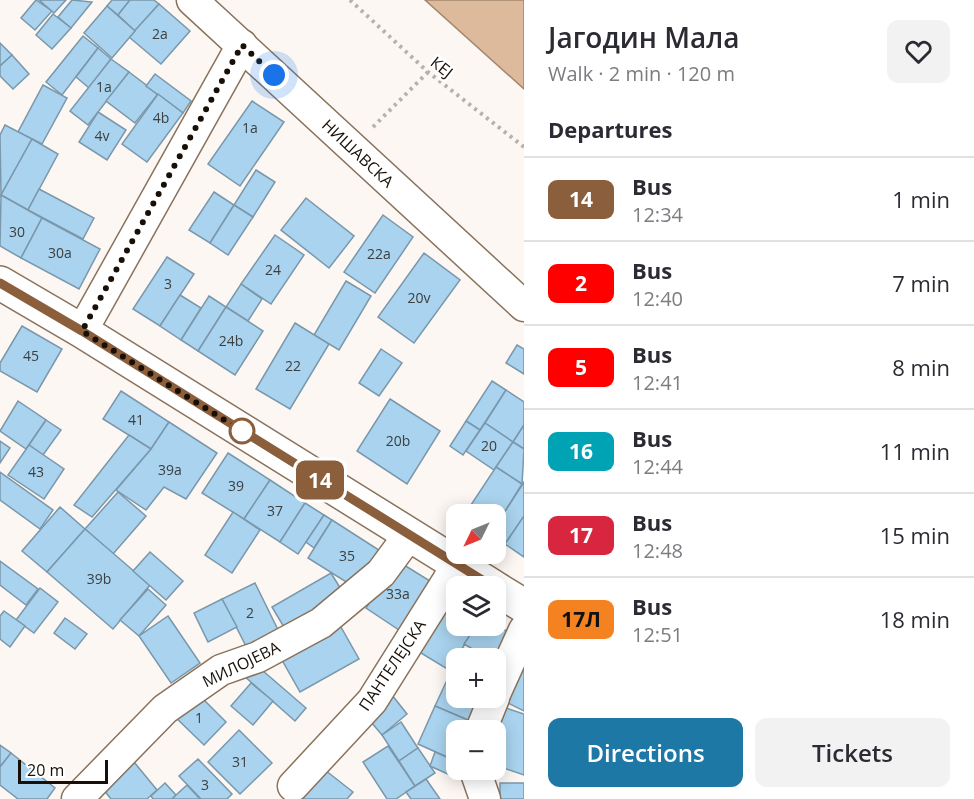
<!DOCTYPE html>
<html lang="en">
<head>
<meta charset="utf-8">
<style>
	:root { --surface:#fff; --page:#f2f2f3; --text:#2b2b33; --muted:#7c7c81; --line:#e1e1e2; --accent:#1d78a6 }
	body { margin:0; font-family:"Open Sans",sans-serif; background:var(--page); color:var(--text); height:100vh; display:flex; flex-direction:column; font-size:22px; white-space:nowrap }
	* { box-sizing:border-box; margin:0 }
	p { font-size:20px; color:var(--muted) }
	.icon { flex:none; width:33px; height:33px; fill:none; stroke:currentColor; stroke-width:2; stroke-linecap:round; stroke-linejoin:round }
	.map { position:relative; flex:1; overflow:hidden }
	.panel { display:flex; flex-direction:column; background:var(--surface); width:450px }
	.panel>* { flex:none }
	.badge { padding:0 12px; border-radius:9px; font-size:21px; line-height:39px }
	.needle { width:39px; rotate:227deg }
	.controls { position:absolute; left:446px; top:504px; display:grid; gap:12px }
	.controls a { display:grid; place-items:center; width:60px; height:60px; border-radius:12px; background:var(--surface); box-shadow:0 3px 15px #0003; font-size:30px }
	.scale { position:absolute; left:18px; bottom:15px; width:90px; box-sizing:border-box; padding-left:6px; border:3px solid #180f07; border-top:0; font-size:16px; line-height:21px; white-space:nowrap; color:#180f07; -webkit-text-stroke:4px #fff; paint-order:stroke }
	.you { position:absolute; width:30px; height:30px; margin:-15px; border:4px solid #fff; border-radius:50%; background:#1a73e8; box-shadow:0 0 0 9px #1a73e833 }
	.map>.badge { position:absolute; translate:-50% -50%; box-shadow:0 0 0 3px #fff }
	h2 { padding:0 24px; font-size:22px; line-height:54px }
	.round { display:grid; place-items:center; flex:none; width:63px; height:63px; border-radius:12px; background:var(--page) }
	.head { display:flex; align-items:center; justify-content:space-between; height:102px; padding:0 24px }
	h1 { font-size:28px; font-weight:600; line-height:45px }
	.primary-button { display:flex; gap:12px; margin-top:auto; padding:12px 24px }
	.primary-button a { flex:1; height:69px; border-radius:12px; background:var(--accent); color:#fff; font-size:24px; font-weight:600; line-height:69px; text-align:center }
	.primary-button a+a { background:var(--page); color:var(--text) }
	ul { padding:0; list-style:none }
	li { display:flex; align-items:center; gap:18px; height:84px; padding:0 24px; border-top:2px solid var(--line) }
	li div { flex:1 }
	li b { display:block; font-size:22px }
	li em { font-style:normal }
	li .badge { min-width:66px; font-weight:700; text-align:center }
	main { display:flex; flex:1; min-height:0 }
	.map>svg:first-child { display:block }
</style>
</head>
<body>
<main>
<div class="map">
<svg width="524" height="799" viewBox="0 0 524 799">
	<rect width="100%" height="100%" fill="#fcf7f2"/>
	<path fill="#ddba9b" stroke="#a2876f" stroke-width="1.5" d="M425,0H524V89Z"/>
	<g fill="#a9d3ee" stroke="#7a97ab" stroke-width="1.5">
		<path d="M36,0L52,11L35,30L21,18Z"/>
		<path d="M39,0H66L54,13Z"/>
		<path d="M72,0L92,2L71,28L58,17Z"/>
		<path d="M112,0H130L118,15L107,6Z"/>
		<path d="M130,0H154L159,4L135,31L118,15Z"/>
		<path d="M159,4L190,31L161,64L129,37Z"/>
		<path d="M107,6L135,31L112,58L84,33Z"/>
		<path d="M53,14L71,28L52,49L36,35Z"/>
		<path d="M83,36L98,48L62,95L46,82Z"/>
		<path d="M0,43L12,55L0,66Z"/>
		<path d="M98,48L111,59L89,88L76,77Z"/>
		<path d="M12,55L29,74L13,89L0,76V66Z"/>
		<path d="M111,59L129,72L88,125L70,111Z"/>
		<path d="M129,72L158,94L135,123L106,101Z"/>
		<path d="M155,74L191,101L183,113L146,86Z"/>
		<path d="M43,85L67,98L42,144L18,132Z"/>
		<path d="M158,94L183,113L147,162L122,144Z"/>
		<path d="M252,101L284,122L240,186L208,164Z"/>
		<path d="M98,112L126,130L107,160L79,142Z"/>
		<path d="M5,125L32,139L1,195L0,135Z"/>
		<path d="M32,139L58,154L28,210L1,195Z"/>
		<path d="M256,170L275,182L253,217L234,205Z"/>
		<path d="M39,189L94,218L83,239L28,210Z"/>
		<path d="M214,192L234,205L210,243L189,230Z"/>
		<path d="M1,195L42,218L21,258L0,246Z"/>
		<path d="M306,198L354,236L329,268L281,230Z"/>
		<path d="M234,205L253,217L228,255L210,243Z"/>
		<path d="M383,215L413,237L375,293L344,272Z"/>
		<path d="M42,218L100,249L79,289L21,258Z"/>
		<path d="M275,235L304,255L271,304L241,284Z"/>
		<path d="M424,253L460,280L414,343L378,317Z"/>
		<path d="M167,257L194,274L160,326L133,309Z"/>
		<path d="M346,281L371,296L339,350L314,335Z"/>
		<path d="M241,284L262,299L248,321L226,307Z"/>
		<path d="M180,295L201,308L181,340L160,326Z"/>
		<path d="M209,296L226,307L198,351L181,340Z"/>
		<path d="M226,307L263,331L235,375L198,351Z"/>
		<path d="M295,323L329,344L290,409L256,389Z"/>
		<path d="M22,326L62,349L37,392L0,371V363Z"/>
		<path d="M517,345L524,349V374L506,363Z"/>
		<path d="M381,349L402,363L379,396L359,383Z"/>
		<path d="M492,381L506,390L480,430L466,421Z"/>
		<path d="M506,390L524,402V425L513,442L485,423Z"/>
		<path d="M121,391L169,422L151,449L103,419Z"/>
		<path d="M390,399L440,431L407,484L357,451Z"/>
		<path d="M18,401L46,420L26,449L0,431Z"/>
		<path d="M46,420L61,430L43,455L29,445Z"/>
		<path d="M466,421L480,430L463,455L450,446Z"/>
		<path d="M169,422L217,453L186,499L164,487L146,510L116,490L151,449Z"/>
		<path d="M485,423L513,442L494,470L466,451Z"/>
		<path d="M524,425V449L513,442Z"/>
		<path d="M129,435L151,449L92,517L74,505Z"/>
		<path d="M0,441L10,448L0,463Z"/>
		<path d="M513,442L524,449L522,484L496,467Z"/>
		<path d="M29,445L64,469L44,499L8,475Z"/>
		<path d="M228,453L270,480L244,519L202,493Z"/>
		<path d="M496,467L522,484L495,527V514H465Z"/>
		<path d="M0,472L53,510L40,529L0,500Z"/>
		<path d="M270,480L305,503L280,542L244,519Z"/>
		<path d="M524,482V516L505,544L495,538V527Z"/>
		<path d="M118,492L146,516L113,554L85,529Z"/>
		<path d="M305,503L324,515L298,554L280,542Z"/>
		<path d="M60,507L85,529L47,572L22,551Z"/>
		<path d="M233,512L260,530L232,573L205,555Z"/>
		<path d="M324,515L332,520L314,548L306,542Z"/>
		<path d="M524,516V557L505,544Z"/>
		<path d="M332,520L385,554L359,590L308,558Z"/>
		<path d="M85,529L150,585L113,629L47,572Z"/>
		<path d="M150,552L183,581L166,600L133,571Z"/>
		<path d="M396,560L430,581L399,630L366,608Z"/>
		<path d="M0,561L38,589L26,605L0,585Z"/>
		<path d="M331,573L347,599L288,634L272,607Z"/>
		<path d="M255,583L281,636L249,652L222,599Z"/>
		<path d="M40,588L58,602L34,633L16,620Z"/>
		<path d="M148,589L166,605L139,636L120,620Z"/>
		<path d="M443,593L456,601V626H476L449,670L411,647Z"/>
		<path d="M222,599L237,627L208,642L194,613Z"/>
		<path d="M4,611L25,626L10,647L0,639V616Z"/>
		<path d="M168,616L200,663L171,683L139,636Z"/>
		<path d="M65,618L87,634L75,649L54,633Z"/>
		<path d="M337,620L359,659L300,692L278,653Z"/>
		<path d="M495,624L511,634L495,658H488L464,644L476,626Z"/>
		<path d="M524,653V711L500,699Z"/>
		<path d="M255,664L306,708L295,721L244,676Z"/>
		<path d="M448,678L456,682V698H486L475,723L435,706Z"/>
		<path d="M251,683L273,701L253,725L231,706Z"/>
		<path d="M194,690L226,722L204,745L171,713Z"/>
		<path d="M392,695L407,714L382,735L366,716Z"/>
		<path d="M435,706L475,723L471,730H456V761L418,744Z"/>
		<path d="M503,707L524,714V775L495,765V730Z"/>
		<path d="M401,722L418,748L399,761L382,735Z"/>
		<path d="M239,730L272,763L240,794L208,762Z"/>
		<path d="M0,745L11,753L0,767Z"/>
		<path d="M388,746L415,786L396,799H387L363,762Z"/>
		<path d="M418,748L435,773L415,786L399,761Z"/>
		<path d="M435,752L456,761L450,775L430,766Z"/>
		<path d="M11,753L55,788L47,799H18L0,785V767Z"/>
		<path d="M198,759L232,794L227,799H201L179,776Z"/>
		<path d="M134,762L157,790L147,799H111L103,789Z"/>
		<path d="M316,763L353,792L347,799H289Z"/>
		<path d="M426,779L440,799H411L406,792Z"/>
		<path d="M165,783L176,795L172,799H153L151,796Z"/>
		<rect x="500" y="783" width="24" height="16"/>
		<path d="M187,785L200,799H172L176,795Z"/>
	</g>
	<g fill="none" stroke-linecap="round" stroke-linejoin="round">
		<g stroke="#8a725c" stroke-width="33">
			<g id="street">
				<path d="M192,0L524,306"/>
				<path d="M82,331L242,45"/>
				<path d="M495,694L524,630"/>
				<path d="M481,730L494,698"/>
				<path d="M475,770L485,799"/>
				<path d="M293,786L372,701L448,580L456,564"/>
				<path d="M77,799L165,709L221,670L258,657L321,623L381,573L409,535"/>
			</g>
		</g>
		<g stroke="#8a725c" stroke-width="36">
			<g id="secondary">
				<path d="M0,283L82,331L492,586"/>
				<path d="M495,588L524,606"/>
			</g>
		</g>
		<g stroke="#b7b1ab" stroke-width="4" stroke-dasharray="3 4.5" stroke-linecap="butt">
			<path d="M350,0L428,72L524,147"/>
			<path d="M373,127L428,72"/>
		</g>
		<use href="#street" stroke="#fff" stroke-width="30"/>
		<use href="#secondary" stroke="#fff" stroke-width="33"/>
	</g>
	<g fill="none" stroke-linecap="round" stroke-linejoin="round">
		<g stroke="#fff" stroke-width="14">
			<path id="line" d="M0,283L82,331L492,586"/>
		</g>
		<use href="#line" stroke="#8b5e3c" stroke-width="9"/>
		<path stroke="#180f07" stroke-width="6" stroke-dasharray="0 10.8" d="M242,431L82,331L242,45L274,75"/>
	</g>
	<circle fill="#fff" stroke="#8b5e3c" stroke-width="3" cx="242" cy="431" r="12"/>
	<g text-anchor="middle" stroke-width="5" stroke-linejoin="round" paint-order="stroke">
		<g font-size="14" fill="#3c4041">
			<text x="160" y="39">2a</text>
			<text x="104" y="92">1a</text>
			<text x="161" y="123">4b</text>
			<text x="250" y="133">1a</text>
			<text x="102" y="141">4v</text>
			<text x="17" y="237">30</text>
			<text x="60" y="258">30a</text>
			<text x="379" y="259">22a</text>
			<text x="273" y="275">24</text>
			<text x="168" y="289">3</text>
			<text x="419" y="303">20v</text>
			<text x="231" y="346">24b</text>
			<text x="31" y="361">45</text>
			<text x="293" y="371">22</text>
			<text x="136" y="425">41</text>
			<text x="398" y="446">20b</text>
			<text x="489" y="451">20</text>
			<text x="170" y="475">39a</text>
			<text x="36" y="477">43</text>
			<text x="236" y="491">39</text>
			<text x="275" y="516">37</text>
			<text x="347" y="561">35</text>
			<text x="99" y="584">39b</text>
			<text x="398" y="599">33a</text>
			<text x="250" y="618">2</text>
			<text x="199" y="723">1</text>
			<text x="240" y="767">31</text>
			<text x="205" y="790">3</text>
		</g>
		<g font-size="16" fill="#180f07" stroke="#fff">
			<text transform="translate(442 67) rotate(39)" y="6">КЕЈ</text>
			<text transform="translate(358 153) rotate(43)" y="6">НИШАВСКА</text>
			<text transform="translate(241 664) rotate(-26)" y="6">МИЛОЈЕВА</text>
			<text transform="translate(392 665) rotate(-56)" y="6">ПАНТЕЛЕЈСКА</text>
		</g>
	</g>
</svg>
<div class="controls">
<a><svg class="needle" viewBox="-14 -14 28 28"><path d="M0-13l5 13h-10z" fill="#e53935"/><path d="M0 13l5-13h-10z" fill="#7c7c81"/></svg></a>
<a><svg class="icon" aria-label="layers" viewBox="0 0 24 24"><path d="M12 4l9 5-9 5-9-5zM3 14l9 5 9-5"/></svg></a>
<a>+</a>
<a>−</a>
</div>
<div class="scale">20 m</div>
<div class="you" style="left:274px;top:75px"></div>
<b class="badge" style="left:320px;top:480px;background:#8b5e3c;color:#fff">14</b>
</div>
<section class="panel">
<div class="head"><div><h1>Јагодин Мала</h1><p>Walk · 2 min · 120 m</p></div><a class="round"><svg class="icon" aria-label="heart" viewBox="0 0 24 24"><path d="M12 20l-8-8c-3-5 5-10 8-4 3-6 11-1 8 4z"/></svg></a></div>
<h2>Departures</h2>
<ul>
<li><span class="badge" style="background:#8b5e3c;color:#fff">14</span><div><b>Bus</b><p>12:34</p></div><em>1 min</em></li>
<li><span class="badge" style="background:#f00;color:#fff">2</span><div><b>Bus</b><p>12:40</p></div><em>7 min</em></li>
<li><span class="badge" style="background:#f00;color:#fff">5</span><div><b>Bus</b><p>12:41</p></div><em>8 min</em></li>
<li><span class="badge" style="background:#00a3b4;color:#fff">16</span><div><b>Bus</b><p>12:44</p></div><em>11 min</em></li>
<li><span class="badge" style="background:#d7263d;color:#fff">17</span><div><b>Bus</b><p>12:48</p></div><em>15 min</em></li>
<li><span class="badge" style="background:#f58220;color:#111">17Л</span><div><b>Bus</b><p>12:51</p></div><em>18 min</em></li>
</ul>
<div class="primary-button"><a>Directions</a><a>Tickets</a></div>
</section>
</main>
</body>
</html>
